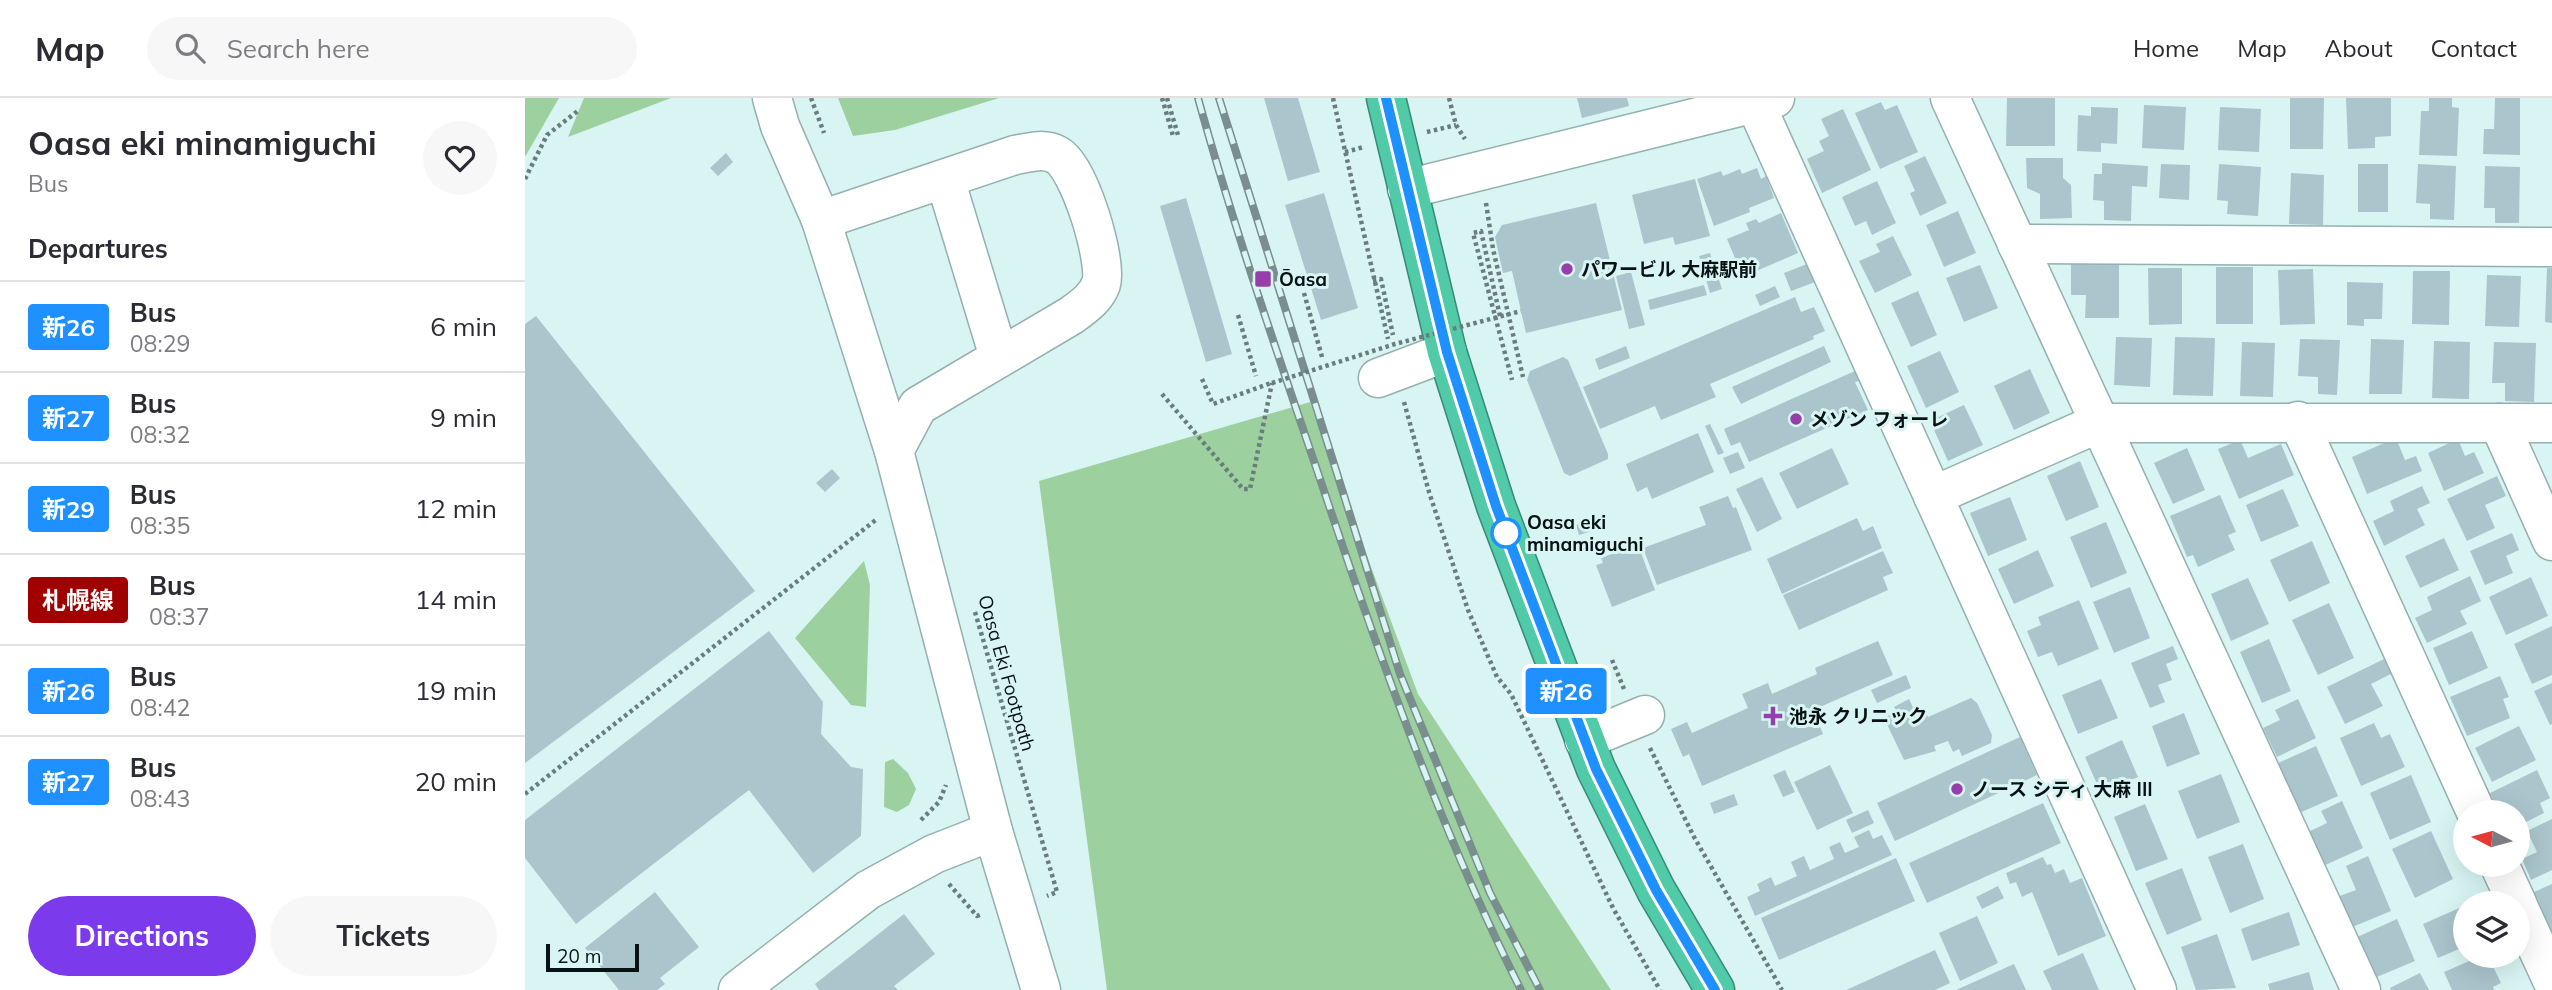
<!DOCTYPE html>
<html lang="en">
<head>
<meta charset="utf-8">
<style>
	:root { --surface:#fff; --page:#f7f7f7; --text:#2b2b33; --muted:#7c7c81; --line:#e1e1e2; --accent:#7c3aed }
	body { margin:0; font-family:Mulish,"Noto Sans JP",sans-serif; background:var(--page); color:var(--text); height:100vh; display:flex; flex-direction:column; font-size:26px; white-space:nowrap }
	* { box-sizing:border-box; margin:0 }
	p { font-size:23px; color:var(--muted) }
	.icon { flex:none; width:38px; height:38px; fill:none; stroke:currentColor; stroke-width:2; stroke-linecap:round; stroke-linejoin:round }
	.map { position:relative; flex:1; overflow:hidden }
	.details { display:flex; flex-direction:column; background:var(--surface); width:525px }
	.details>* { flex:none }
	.badge { padding:0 14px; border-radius:5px; font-size:24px; line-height:46px }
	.needle { width:46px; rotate:276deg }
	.buttons { position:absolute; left:1928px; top:702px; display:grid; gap:14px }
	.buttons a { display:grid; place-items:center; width:77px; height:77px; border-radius:50%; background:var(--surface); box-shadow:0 7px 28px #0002; font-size:35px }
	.scale { position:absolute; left:21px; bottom:18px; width:93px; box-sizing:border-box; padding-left:7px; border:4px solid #081212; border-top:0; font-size:19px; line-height:24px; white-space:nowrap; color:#081212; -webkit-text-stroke:5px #d8f5f4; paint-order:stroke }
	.map>.badge { position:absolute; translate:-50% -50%; box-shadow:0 0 0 4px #fff }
	h2 { padding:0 28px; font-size:26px; line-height:63px }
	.round { display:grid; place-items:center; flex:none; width:74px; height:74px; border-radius:37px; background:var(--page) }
	.headline { display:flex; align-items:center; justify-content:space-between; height:119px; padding:0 28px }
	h1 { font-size:33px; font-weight:700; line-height:52px }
	.cta { display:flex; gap:14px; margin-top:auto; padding:14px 28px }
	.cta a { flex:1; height:80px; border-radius:42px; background:var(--accent); color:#fff; font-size:28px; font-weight:700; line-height:80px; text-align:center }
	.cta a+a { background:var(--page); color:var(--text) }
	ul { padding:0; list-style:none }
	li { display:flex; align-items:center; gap:21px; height:91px; padding:0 28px; border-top:2px solid var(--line) }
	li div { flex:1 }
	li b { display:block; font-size:26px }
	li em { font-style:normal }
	li .badge { min-width:77px; font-weight:700; text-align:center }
	header { display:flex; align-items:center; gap:42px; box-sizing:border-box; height:98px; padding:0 35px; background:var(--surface); border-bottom:2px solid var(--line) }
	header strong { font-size:33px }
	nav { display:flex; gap:38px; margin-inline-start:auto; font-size:24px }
	.search { width:490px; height:63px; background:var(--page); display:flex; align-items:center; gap:18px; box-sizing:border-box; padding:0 24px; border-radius:38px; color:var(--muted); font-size:26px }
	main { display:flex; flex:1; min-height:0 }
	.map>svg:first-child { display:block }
</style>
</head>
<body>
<header>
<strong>Map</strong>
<div class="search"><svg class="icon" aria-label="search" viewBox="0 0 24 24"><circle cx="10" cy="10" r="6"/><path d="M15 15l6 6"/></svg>Search here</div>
<nav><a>Home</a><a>Map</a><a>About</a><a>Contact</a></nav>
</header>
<main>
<section class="details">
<div class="headline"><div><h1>Oasa eki minamiguchi</h1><p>Bus</p></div><a class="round"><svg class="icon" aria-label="heart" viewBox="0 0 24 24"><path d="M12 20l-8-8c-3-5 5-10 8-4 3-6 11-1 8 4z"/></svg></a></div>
<h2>Departures</h2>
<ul>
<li><span class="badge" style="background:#1e90ff;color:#fff">新26</span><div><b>Bus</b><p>08:29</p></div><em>6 min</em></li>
<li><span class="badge" style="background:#1e90ff;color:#fff">新27</span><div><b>Bus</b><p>08:32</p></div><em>9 min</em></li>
<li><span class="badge" style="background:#1e90ff;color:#fff">新29</span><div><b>Bus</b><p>08:35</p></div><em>12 min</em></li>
<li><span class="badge" style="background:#a00000;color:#fff">札幌線</span><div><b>Bus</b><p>08:37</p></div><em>14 min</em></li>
<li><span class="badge" style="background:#1e90ff;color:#fff">新26</span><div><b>Bus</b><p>08:42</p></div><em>19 min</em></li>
<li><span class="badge" style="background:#1e90ff;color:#fff">新27</span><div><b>Bus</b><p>08:43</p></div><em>20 min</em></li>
</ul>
<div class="cta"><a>Directions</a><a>Tickets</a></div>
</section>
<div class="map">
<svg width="2027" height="892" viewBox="0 0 2027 892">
	<rect width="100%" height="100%" fill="#d8f5f4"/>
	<g fill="#9dd09f">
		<path d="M0,0H34L0,59Z"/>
		<path d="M59,0H146L43,39Z"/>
		<path d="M313,0H474L370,32L328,38Z"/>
		<path d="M785,304L893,596L1086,892H582L514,383Z"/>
		<path d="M339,463L345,487L341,609L326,607L270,540Z"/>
		<path d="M368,661L383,675L391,691L384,707L372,714L359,709L360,664Z"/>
	</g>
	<g fill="#abc5cd">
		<path d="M739,0H773L795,74L763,83Z"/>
		<path d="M1052,0H1102L1104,8L1057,20Z"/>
		<path d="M1482,0H1530V48H1481Z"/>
		<path d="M1765,0H1799L1798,51H1765Z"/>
		<path d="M1821,0H1866V38L1850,39V50L1823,51Z"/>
		<path d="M1904,0H1927V9L1934,10L1932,58L1894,57L1896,13H1904Z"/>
		<path d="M1970,0H1995V57L1958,56L1959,31H1969Z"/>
		<path d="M1356,4L1360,12L1372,7L1393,54L1355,71L1330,15Z"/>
		<path d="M1619,7L1661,9L1659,52L1617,50Z"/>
		<path d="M1566,9L1593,10L1592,46L1576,45V54L1552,53L1553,17L1566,18Z"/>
		<path d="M1695,9L1736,11L1734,54L1693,52Z"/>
		<path d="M1318,11L1346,72L1297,95L1282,61L1299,53L1294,43L1304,38L1296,21Z"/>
		<path d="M201,55L208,64L193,78L185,70Z"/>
		<path d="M1400,58L1422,105L1395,118L1385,95L1390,93L1379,68Z"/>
		<path d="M1501,60H1538V80L1546,87L1547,120L1515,121V96L1502,90Z"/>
		<path d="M1577,65L1623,68L1622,89L1607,88L1606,123L1579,122V103L1568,102L1569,76H1577Z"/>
		<path d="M1636,66L1665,67L1664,102L1634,100Z"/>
		<path d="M1694,66L1736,69L1733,118L1702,116L1703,103L1692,102Z"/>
		<rect x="1833" y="66" width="30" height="48"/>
		<path d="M1893,66L1931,68L1929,122L1905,121V106L1891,105Z"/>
		<path d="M1960,68L1995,69L1994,125H1970V110H1959Z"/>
		<path d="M1232,70L1236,81L1241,78L1249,100L1224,110L1225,114L1189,128L1172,81L1196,73L1198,78L1215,71L1217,76Z"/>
		<path d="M1766,75L1799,77L1798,127L1764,126Z"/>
		<path d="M1170,81L1185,138L1150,147L1148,139L1119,146L1107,97Z"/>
		<path d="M1352,83L1371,125L1347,137L1341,123L1330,128L1317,99Z"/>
		<path d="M799,95L833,210L796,222L760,107Z"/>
		<path d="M661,100L707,256L681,264L635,108Z"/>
		<path d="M1071,105L1097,212L1001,235L987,173L978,175L970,139L977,127Z"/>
		<path d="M1433,113L1451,155L1419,169L1401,127Z"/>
		<path d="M1256,115L1273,155L1218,179L1202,141L1224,132L1221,125L1231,121L1234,125Z"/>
		<path d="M1368,138L1387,177L1350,195L1334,163L1355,154L1351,146Z"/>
		<path d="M1185,155L1197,191L1185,195L1174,158Z"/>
		<path d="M1546,165L1594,166V220H1560L1561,197H1546Z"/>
		<path d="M1282,166L1290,184L1266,193L1259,175Z"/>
		<path d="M1455,167L1473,210L1439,224L1421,180Z"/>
		<rect x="1691" y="169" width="37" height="57"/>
		<path d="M1623,170H1657V226L1624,227Z"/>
		<path d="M2022,170H2027V225L2020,224Z"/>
		<path d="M1788,171L1790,226L1755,227L1753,172Z"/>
		<path d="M1888,173H1925L1924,227L1887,226Z"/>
		<path d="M1106,174L1120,227L1104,231L1091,178Z"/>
		<path d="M1962,177L1996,178L1994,229L1960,228Z"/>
		<path d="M1822,184L1858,185L1857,221H1839V228L1822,227Z"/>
		<path d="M1179,187L1182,197L1125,212L1123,202Z"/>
		<path d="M1250,188L1255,199L1235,208L1230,197Z"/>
		<path d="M1393,193L1412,237L1386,249L1366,205Z"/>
		<path d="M1270,199L1276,214L1289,209L1300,233L1288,238L1289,241L1185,286L1191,299L1136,322L1130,308L1075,331L1058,289Z"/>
		<path d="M11,218L230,493L0,665V226Z"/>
		<path d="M1591,239L1627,240L1625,289L1589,287Z"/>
		<path d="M1650,239L1690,240L1688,298L1648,297Z"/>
		<path d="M1775,241L1815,242L1812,297L1793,296V279L1773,278Z"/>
		<path d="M1846,241L1879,242L1877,296H1844Z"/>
		<path d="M1909,243L1945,244L1944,301L1907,300Z"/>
		<path d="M1717,244L1750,245L1748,299L1715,298Z"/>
		<path d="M1969,244L2011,245L2009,304L1980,303V285H1967Z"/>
		<path d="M1101,248L1105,260L1074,272L1070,261Z"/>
		<path d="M1299,248L1306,264L1216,306L1207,289Z"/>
		<path d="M1415,253L1434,294L1401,310L1382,268Z"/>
		<path d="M1038,259L1043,262L1083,356V361L1045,378L1039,375L1002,282L1005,273Z"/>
		<path d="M1505,271L1525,315L1489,332L1469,288Z"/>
		<path d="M1330,273L1334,283L1330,284L1343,312L1224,364L1215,344L1206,348L1199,331Z"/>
		<path d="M1439,307L1458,347L1423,363L1405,323Z"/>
		<path d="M1185,326L1199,355L1193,357L1180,328Z"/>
		<path d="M1173,335L1189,374L1127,401L1122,389L1112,394L1101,366Z"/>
		<path d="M1871,340L1880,362L1891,358L1897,373L1842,396L1827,359Z"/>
		<path d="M1933,341L1940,358L1949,354L1959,375L1919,393L1903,355Z"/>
		<path d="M1715,342L1723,360L1756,346L1769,377L1714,401L1693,351Z"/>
		<path d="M1307,350L1324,386L1272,411L1254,375Z"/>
		<path d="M1662,350L1680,392L1648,406L1629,365Z"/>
		<path d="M1213,354L1220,370L1205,376L1198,360Z"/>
		<path d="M1555,363L1574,409L1541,423L1522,378Z"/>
		<path d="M307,371L315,380L300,394L291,385Z"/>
		<path d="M1972,378L1981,398L1960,407L1970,430L1942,443L1922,401Z"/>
		<path d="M1237,379L1257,421L1232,434L1211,391Z"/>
		<path d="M1897,388L1905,405L1892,411L1900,427L1859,448L1848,423L1869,413L1865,403Z"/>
		<path d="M1758,391L1774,428L1736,444L1721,407Z"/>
		<path d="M1695,397L1711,434L1703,437L1710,452L1673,469L1668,457L1662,459L1645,418Z"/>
		<path d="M1203,398L1208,410L1211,409L1227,452L1132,487L1118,450L1181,427L1174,409Z"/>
		<path d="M1485,399L1502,442L1463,458L1445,415Z"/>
		<path d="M1332,420L1338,433L1348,428L1357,450L1257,496L1242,461Z"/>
		<path d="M1063,423L1067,433L1054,437L1051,427Z"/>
		<path d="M1581,424L1602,475L1566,490L1545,439Z"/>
		<path d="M1987,435L1994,452L1981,458L1988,475L1960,487L1945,453Z"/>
		<path d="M1919,440L1934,472L1895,490L1880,458Z"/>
		<path d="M1787,443L1805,485L1764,504L1745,462Z"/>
		<path d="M1103,450L1106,456L1115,452L1130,492L1087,509L1071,467L1078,465L1076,460Z"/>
		<path d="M1513,452L1529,488L1489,506L1473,471Z"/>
		<path d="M1358,453L1368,475L1358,479L1363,492L1274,532L1258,497Z"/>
		<path d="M1945,478L1956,503L1935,513L1942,526L1902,545L1890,520L1907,512L1902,499Z"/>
		<path d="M2006,479L2023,518L1981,537L1964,499Z"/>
		<path d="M1723,480L1744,526L1706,543L1686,496Z"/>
		<path d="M1605,489L1625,540L1589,555L1568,504Z"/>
		<path d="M1554,502L1574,551L1533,568L1527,554L1513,559L1502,533L1516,527L1513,519Z"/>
		<path d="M1804,505L1829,560L1793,577L1767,522Z"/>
		<path d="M2027,528V577L2007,586L1989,546Z"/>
		<path d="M244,533L298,604L296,636L326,669L338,671L336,738L288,775L224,692L51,826L0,760V722Z"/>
		<path d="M1947,533L1963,570L1924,587L1908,550Z"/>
		<path d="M1744,541L1766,593L1737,605L1715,554Z"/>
		<path d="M1353,543L1368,577L1288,612L1298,636L1177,688L1164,656L1158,659L1146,631L1162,624L1167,635L1223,610L1217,596L1243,585L1247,596L1292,576L1290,570Z"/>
		<path d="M1648,548L1653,561L1641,566L1647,582L1633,587L1640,604L1625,610L1606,565Z"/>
		<path d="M1859,561L1866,576L1846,586L1858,608L1820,626L1802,589Z"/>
		<path d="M1381,577L1386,590L1352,605L1346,592Z"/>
		<path d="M1975,578L1984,599L1978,601L1985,620L1942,638L1925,599Z"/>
		<path d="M1576,581L1593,620L1553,636L1537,597Z"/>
		<path d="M2027,585V626L2025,627L2009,593Z"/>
		<path d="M1446,600L1452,605L1467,637L1466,645L1437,658L1434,651L1428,654L1423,643L1409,648L1411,653L1379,662L1359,620L1372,613L1369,609L1384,601L1391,616L1400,612L1403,619Z"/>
		<path d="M1773,601L1791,640L1752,659L1738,630L1755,622L1750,612Z"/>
		<path d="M1659,615L1675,656L1642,669L1627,628Z"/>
		<path d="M1849,625L1856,640L1865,636L1880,669L1836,688L1815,640Z"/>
		<path d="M1994,628L2011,662L1967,684L1950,650Z"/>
		<path d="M1495,639L1512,677L1370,743L1352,705Z"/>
		<path d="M1597,642L1613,679L1576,695L1560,659Z"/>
		<path d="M1791,648L1813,698L1772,716L1751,666Z"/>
		<path d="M1305,667L1328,715L1292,732L1269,684Z"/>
		<path d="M1260,672L1270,694L1258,699L1248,677Z"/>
		<path d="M2012,672L2025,700L2015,705L2019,715L1993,728V714H1974L1965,695Z"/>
		<path d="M1696,676L1715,724L1672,741L1653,693Z"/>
		<path d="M1886,677L1906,724L1865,742L1845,695Z"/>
		<path d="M1209,696L1213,707L1189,716L1185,705Z"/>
		<path d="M1817,703L1838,750L1798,768L1783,734L1802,725L1796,713Z"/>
		<path d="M1518,705L1536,745L1402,805L1384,765Z"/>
		<path d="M1620,706L1643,761L1611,773L1589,719Z"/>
		<path d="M1343,712L1349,725L1327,735L1321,722Z"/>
		<path d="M2027,721V772L2006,782L1997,761L2012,754L2002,733Z"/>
		<path d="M1344,732L1348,741L1357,737L1367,757L1230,818L1222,799L1235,793L1232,786L1246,779L1250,788L1272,778L1266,764L1279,758L1285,772L1309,761L1304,749L1315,744L1320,755L1334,749L1329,739Z"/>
		<path d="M1906,733L1928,781L1890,800L1867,751Z"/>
		<path d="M1718,746L1739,801L1705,815L1683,759Z"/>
		<path d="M1843,758L1866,813L1825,830L1812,799L1831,792L1821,768Z"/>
		<path d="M1518,759L1522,767L1526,766L1530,775L1539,771L1545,785L1557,780L1581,838L1533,858L1507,794L1497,799L1491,784L1485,786L1481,775Z"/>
		<path d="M1371,760L1390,803L1254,862L1236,820Z"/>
		<path d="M1657,770L1677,822L1642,837L1620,785Z"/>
		<path d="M2027,786V835L2009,794Z"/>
		<path d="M1473,788L1479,800L1457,811L1451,799Z"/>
		<path d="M130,794L174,849L135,880L140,886L132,892H94L60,850Z"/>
		<path d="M1941,807V848L1913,860L1898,826Z"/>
		<path d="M1764,814L1775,847L1727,863L1716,831Z"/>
		<path d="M379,816L410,856L369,888L373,892H294L290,886Z"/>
		<path d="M1452,818L1473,865L1435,883L1414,835Z"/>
		<path d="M1872,821L1890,863L1847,881L1830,840Z"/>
		<path d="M1692,836L1711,890L1671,892L1656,849Z"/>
		<path d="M1410,852L1425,885L1410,892H1321Z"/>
		<path d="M1558,855L1574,892H1527L1518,873Z"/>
		<path d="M1956,858H1963L1976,885L1968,889L1969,892H1927L1919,874Z"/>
		<path d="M1489,866L1501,892H1431Z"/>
		<path d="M1784,874L1789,892H1745L1743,886Z"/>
		<path d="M1895,875L1904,892H1866L1865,890Z"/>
	</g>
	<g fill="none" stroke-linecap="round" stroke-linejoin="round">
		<g stroke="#94b0af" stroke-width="41">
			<g id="minor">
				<path d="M247,0L255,28L296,122L369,353L468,733L516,892"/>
				<path d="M1425,0L1836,892"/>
				<path d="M1230,5L1632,892"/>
				<path d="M420,81L474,259"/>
				<path d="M882,91L1250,0"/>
				<path d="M296,122L490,57C505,54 519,50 532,57C554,68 583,163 576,186C571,200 559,208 547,217L393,308L369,353"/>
				<path d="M1492,146L2027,149"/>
				<path d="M853,280L922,254"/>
				<path d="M1773,323L1951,714"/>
				<path d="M1974,325L2027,443"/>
				<path d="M1408,398L1574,325H2027"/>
				<path d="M1059,642L1120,617"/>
				<path d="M1974,766L1992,805"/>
				<path d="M1993,808L2027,882"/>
				<path d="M213,892L343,792L409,756L468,733"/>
			</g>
		</g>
		<g stroke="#378a73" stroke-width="41">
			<path id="highway" d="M861,0L922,254L971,408L1071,671L1131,792L1190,892"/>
		</g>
		<g stroke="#6a7d7d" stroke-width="4.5" stroke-dasharray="3.5 3.5" stroke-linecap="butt">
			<path d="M286,0L299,35"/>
			<path d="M637,0L648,38"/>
			<path d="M642,0L653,37"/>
			<path d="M808,0L863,241"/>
			<path d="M924,0L931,27L940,41"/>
			<path d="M902,34L931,27"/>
			<path d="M820,54L839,49"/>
			<path d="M0,81L22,37L54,12"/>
			<path d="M961,105L968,151L998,279"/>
			<path d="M848,183L856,181L868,237"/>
			<path d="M779,195L797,259"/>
			<path d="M713,217L731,278"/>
			<path d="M975,218L956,133L948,135L987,282"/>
			<path d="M677,281L688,306L746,285"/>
			<path d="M637,296L718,391H725L747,285"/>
			<path d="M879,304L904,394L943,512L972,579L986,596L1088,810L1135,892"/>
			<path d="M450,514L532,794L522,798"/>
			<path d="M1087,562L1099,591"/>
			<path d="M1125,650L1169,739L1257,892"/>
			<path d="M0,696L352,421"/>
			<path d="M396,722L414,704L421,687"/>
			<path d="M424,786L452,818L457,816"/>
		</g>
		<use href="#minor" stroke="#fff" stroke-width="38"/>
		<use href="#highway" stroke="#51caa7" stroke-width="38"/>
		<g stroke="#7a8e8e" stroke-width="8">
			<g id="rail">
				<path d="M673,0C709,130 753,257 796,384C854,557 914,729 996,892"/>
				<path d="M694,0L875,576L965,795L1015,892"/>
			</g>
		</g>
		<use href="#rail" stroke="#d8f5f4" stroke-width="5" stroke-dasharray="16" stroke-linecap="butt"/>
		<path stroke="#6a7d7d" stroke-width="4.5" stroke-dasharray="3.5 3.5" stroke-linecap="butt" d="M747,285L870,246L996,213"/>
	</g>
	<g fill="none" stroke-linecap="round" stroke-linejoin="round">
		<g stroke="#fff" stroke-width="16">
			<path id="line" d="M861,0L922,254L971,408L1071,671L1131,792L1190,892"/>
		</g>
		<use href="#line" stroke="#1e90ff" stroke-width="10"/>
	</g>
	<g fill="#963fab" stroke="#d8f5f4" stroke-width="2.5">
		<circle cx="1042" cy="171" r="7"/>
		<rect x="729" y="172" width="18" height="18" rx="3.5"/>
		<circle cx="1271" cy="321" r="7"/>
		<path d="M1244.5 607.5h7v7h7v7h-7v7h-7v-7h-7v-7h7z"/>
		<circle cx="1432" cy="691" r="7"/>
	</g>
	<circle fill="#fff" stroke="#1e90ff" stroke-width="3.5" cx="981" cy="435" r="14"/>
	<g text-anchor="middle" stroke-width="6" stroke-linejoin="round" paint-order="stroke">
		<g font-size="19" font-weight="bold" fill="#081212" stroke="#d8f5f4" text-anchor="start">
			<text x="1056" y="178">パワービル 大麻駅前</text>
			<text x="754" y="188">Ōasa</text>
			<text x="1285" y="328">メゾン フォーレ</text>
			<text x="1264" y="625">池永 クリニック</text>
			<text x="1446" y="698">ノース シティ 大麻 III</text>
		</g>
		<g font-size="19" font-weight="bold" fill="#081212" stroke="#d8f5f4" text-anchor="start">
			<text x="1002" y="431">Oasa eki<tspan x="1002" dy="22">minamiguchi</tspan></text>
		</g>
		<g font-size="19" fill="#081212" stroke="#d8f5f4">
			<text transform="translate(482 575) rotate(74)" y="7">Oasa Eki Footpath</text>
		</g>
	</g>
</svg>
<div class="buttons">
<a><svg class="needle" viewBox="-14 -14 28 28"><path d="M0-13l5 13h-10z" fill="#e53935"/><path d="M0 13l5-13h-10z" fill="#7c7c81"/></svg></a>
<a><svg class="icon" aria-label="layers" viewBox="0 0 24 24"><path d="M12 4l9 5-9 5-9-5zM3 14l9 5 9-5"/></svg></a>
</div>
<div class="scale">20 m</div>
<b class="badge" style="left:1041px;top:593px;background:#1e90ff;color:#fff">新26</b>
</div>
</main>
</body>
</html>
